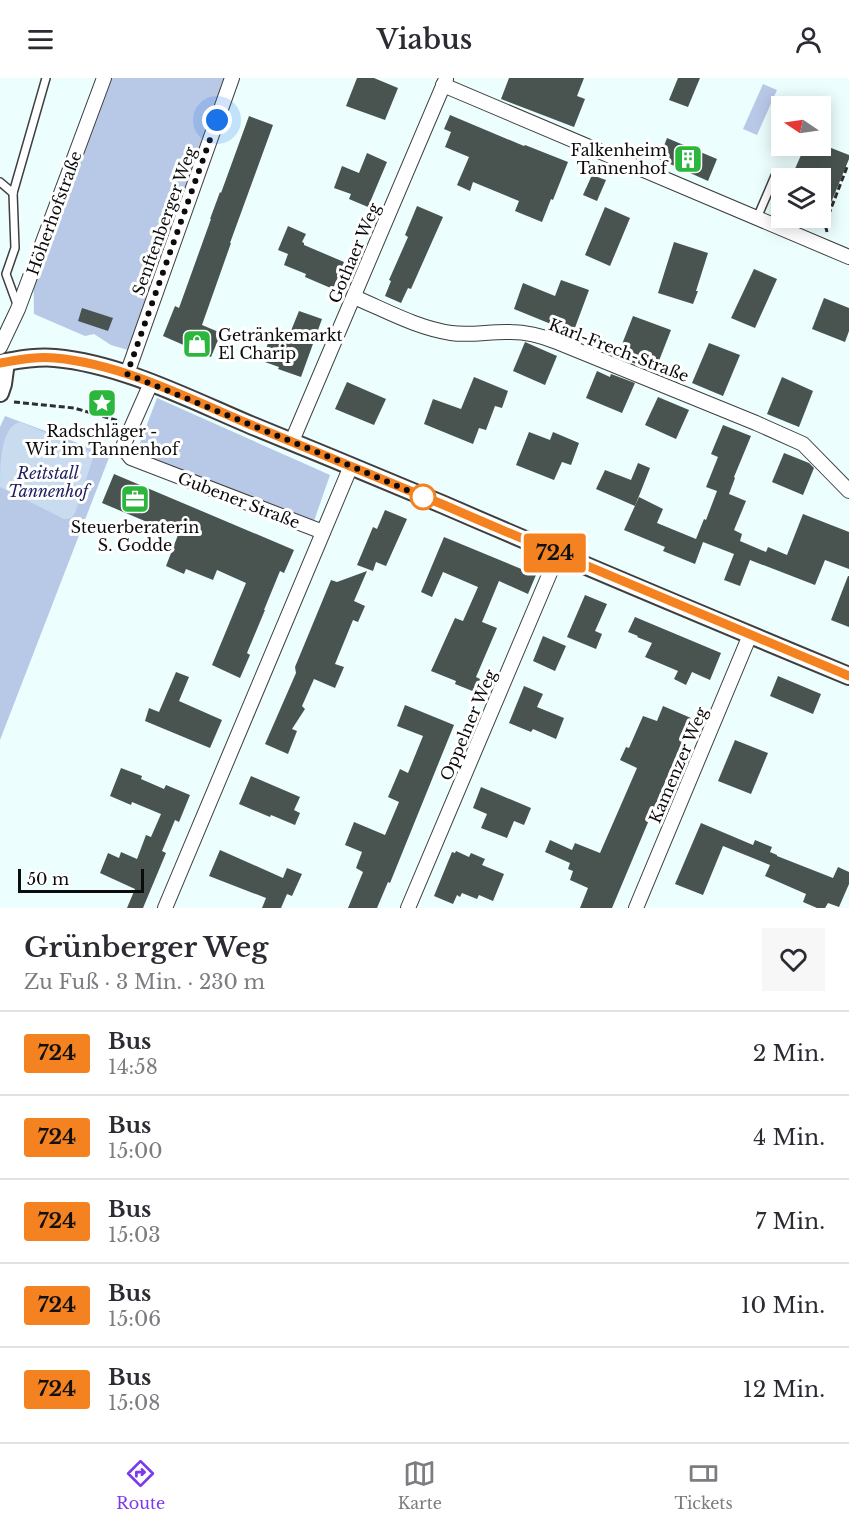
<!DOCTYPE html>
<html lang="de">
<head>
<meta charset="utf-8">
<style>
	:root { --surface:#fff; --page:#f7f7f7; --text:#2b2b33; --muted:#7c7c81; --line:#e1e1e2; --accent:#7c3aed }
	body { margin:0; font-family:"Libre Baskerville",serif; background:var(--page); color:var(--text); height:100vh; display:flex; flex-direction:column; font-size:22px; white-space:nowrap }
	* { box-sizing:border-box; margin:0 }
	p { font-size:20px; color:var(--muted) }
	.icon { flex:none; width:33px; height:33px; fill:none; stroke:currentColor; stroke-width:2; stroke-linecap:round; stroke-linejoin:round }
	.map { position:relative; height:830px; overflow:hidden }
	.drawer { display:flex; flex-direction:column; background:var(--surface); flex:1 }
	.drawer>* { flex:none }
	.badge { padding:0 12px; border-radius:4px; font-size:21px; line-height:39px }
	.needle { width:39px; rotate:283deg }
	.tools { position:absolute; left:771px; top:18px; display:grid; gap:12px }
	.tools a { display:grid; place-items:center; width:60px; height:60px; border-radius:0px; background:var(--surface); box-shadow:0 3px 15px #0003; font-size:30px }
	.scale { position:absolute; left:18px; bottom:15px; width:126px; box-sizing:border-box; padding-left:6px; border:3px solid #0c0c0c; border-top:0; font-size:16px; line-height:21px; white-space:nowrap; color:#0c0c0c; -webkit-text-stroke:4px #fff; paint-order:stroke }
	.you { position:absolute; width:30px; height:30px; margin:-15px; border:4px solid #fff; border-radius:50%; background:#1a73e8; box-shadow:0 0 0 9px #1a73e833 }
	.map>.badge { position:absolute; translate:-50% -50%; box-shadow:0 0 0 3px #fff }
	.round { display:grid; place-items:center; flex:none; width:63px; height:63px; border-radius:0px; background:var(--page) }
	.overview { display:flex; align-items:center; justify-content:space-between; height:102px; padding:0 24px }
	h1 { font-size:28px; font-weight:600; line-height:45px }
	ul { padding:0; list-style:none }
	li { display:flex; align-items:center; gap:18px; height:84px; padding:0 24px; border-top:2px solid var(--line) }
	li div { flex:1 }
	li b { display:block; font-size:22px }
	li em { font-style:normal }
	li .badge { min-width:66px; font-weight:700; text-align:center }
	header { display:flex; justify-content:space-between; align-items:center; height:78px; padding:0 24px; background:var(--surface); font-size:27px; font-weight:600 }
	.tabs { display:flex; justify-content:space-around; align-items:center; height:84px; border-top:2px solid var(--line); background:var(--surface); font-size:16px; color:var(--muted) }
	.tabs a { display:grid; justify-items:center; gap:3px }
	.tabs .on { color:var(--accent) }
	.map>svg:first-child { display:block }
</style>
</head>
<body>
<header><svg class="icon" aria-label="menu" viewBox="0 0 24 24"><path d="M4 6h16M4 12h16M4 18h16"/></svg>Viabus<svg class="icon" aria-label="person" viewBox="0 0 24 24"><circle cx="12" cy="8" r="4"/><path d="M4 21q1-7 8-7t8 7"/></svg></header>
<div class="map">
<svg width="849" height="830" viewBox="0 0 849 830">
	<rect width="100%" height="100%" fill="#ecfefe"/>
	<g fill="#b8c8e7">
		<path d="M97,0H227L128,272L111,267L94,256L85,258L34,236L33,180Z"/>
		<path d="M763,6L777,12L757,57L743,51Z"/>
		<path d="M157,320L330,397L314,443L135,378Z"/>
		<path d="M5,338L110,377L0,662V349Z"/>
	</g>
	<path fill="#c9dbee" d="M20,344L89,373L93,380L75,435C72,440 70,441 64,441L0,409C0,390 0,348 20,344Z"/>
	<g fill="#495450">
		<path d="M357,0H374L398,10L385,42L346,28Z"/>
		<path d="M509,0H584L577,18L585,21L574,49L501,21Z"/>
		<path d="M678,0H700L688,29L669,22Z"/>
		<path d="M450,37L524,68L525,67L568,84L553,122L551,121L542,144L515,133L519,123L473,104L470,113L457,107L469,79L445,69L451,54L444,51Z"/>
		<path d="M249,38L273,47L230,165H231L202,247L221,255L211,279L163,258L175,228L179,230L211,141H210L220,114L221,115Z"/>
		<path d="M667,60L717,81L708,103L659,81Z"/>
		<path d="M805,68H826L849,77V81L821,149L820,100H791Z"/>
		<path d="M367,75L387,84L368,129L349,121L351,116L334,110L342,88L359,95Z"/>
		<path d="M592,97L606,102L597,123L583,117Z"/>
		<path d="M417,128L443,139L411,211L408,210L401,225L385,218L391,203L389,202L408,159L405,157Z"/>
		<path d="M605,129L630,140L610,188L585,177Z"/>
		<path d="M288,148L306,156L302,164L304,165V167L344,184L333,211L305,199L306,196L284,187L288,176L278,172Z"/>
		<path d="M674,164L708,175L696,213H698L693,226L658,215Z"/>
		<path d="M754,191L777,201L755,250L731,240Z"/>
		<path d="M561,202L589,212L573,255L514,231L523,205L555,218Z"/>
		<path d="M824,220L849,230V253L845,264L812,251Z"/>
		<path d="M82,230L113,240L108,253L78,243Z"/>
		<path d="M299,233L322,241L301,299L278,291L279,289L262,283L270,259L286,265Z"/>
		<path d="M633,238L671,252L655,293L617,279Z"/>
		<path d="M525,264L557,278L545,307L513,293Z"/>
		<path d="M709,265L740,277L723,318L692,305Z"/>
		<path d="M597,293L610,299L611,296L635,305L622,335L586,320Z"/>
		<path d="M474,299L508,313L502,330L495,328L486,352L479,350L473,366L424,346L433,321L461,331Z"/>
		<path d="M782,299L813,313L799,349L767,336Z"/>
		<path d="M347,304L386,321L374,347L335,331Z"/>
		<path d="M658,319L689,332L676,361L645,347Z"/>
		<path d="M723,347L751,358L734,399L735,400L729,416L746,423L734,452L742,456L740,463L766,474L768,469L787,477L803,436L849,454V491L825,482L815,507L750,482L740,508L724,502L734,476L703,464L695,486L663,473L665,469L624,452L639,419L663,431L657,445L696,461L704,441L706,442L717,413L706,409L718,379L711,376Z"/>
		<path d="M529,354L550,362L553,354L579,365L571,387L562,384L554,402L516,387Z"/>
		<path d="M784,375L809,385L814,390L803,417L772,404Z"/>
		<path d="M638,385L650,390L635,428L596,411L605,392L631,402Z"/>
		<path d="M114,396L294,472L284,495L280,493L264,532H265L247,575L250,577L240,600L212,587L246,505L217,492L213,502L186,491L184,496L166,488L178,457L102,425Z"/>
		<path d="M385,432L407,441L386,488L376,484L373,493L357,487L373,449L377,451Z"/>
		<path d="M444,459L536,497L528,516L499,503L482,544L497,550L476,599L480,601L475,614L455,606L456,603L431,593L455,540L463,543L478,509L443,494L432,519L421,514Z"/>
		<path d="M367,493L354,523L365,528L358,544L353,542L335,586L344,589L335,610L314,601L302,628L305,631L292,651L297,653L288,676L265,666L296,595L295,589L331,502L337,504Z"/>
		<path d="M848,498H849V549L831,542Z"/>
		<path d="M585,517L607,526L595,553L602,556L596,571L567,559Z"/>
		<path d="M635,539L721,575L710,602L692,594L686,607L674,601L678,593L645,579L652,565L637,559L638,558L628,554Z"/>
		<path d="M543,558L566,568L555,593L533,583Z"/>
		<path d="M176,594L189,599L179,623L222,642L210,670L145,643L149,630L159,634Z"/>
		<path d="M778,598L821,616L813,636L770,618Z"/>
		<path d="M524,608L543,616L537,629L564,640L556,661L533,651L531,654L509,645Z"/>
		<path d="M405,627L454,647L390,805L388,804L377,830H348L363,794L356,790L362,774L345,767L354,744L385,757L399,724L388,719L400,691L408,695L423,658L397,648Z"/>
		<path d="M663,628L691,640L681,666L612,830H580L588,810L570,802L573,793L568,791L570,785L545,774L550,762L572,772L575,765L600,775L637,690L620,682L626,669L629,670L643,638L657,643Z"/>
		<path d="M735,662L768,675L751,716L718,703Z"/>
		<path d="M121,690L142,698L141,701L164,711L166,707L190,717L179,744L175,742L162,773L166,775L143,830H127L135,811L100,795L108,775L119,780L121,774L137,781L146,757L151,759L161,736L132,724L131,727L110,718Z"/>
		<path d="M251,698L300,719L294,732L300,735L295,747L271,737L270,739L239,726Z"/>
		<path d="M481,709L531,730L524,747L514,743L507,760L481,750L487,736L473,730Z"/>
		<path d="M701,745L753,767L755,762L772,769L770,774L777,777V778L833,800L838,789L849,794V806L839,829L828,825L825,830H817L803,824L806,816L765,798L770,787L723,768L703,817L675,806Z"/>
		<path d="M220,772L283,800L287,790L302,796L292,818L287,816L281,830H262L266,820L209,798Z"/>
		<path d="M456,773L469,779L471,775L485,781L482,787L504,796L493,823L479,817L477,821L462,815L460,819L457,817L453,826L434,818L452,774L455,775Z"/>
	</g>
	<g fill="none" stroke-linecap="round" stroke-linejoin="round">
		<g stroke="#3f3f3f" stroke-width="10">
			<g id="service">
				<path d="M0,104L13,115"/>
				<path d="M757,140L775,98"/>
				<path d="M18,229L6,196L15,170L13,115L46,0"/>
			</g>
		</g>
		<g stroke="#3f3f3f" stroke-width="16">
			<g id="minor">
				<path d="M443,7L849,179"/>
				<path d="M354,219C385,232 417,250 451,255C471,258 491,253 511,254C527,254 542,258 557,264L756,345L803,366L849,413"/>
				<path d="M0,269L18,231L104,0"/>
				<path d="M127,296L232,0"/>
				<path d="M151,305L124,366L127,375L131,380L323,454"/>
				<path d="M292,363L446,1"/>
				<path d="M165,830L351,388"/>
				<path d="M408,830L558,476"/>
				<path d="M636,830L750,557"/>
			</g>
		</g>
		<g stroke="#3f3f3f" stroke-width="20">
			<g id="tertiary">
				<path d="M0,285C18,282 37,278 55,280C122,286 191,322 253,348C317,374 380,400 444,427C578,485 714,542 849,598"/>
				<path d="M0,315L3,306L6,284"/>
			</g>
		</g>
		<g stroke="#2e2e2e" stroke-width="3" stroke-dasharray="6 3" stroke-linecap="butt">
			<path d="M827,154L825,146L847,89"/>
			<path d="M14,324L74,330L119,343"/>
		</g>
		<use href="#service" stroke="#fff" stroke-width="7"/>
		<use href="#minor" stroke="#fff" stroke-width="14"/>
		<use href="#tertiary" stroke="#fff" stroke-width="16"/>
	</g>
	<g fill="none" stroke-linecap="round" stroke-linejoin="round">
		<g stroke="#fff" stroke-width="14">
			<path id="line" d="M0,285C18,282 37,278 55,280C122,286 188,320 249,346C314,373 379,400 444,427C578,485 714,541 849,598"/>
		</g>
		<use href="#line" stroke="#f58220" stroke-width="9"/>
		<path stroke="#0c0c0c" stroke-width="6" stroke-dasharray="0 10.8" d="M217,42L127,296L351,388L423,419"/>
	</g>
	<defs>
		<g id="building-square" transform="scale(1.5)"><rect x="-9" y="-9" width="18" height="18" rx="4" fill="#2bb63d" stroke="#fff"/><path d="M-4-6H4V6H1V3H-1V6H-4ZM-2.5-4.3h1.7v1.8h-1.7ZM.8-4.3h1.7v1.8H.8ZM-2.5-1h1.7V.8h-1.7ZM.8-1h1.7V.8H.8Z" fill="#fff"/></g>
		<g id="shop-square" transform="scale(1.5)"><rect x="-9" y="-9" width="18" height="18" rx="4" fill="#2bb63d" stroke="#fff"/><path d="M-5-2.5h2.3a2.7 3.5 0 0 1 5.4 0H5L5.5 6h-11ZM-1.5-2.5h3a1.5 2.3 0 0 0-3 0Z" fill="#fff"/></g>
		<g id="sight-square" transform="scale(1.5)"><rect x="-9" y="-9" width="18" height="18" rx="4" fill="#2bb63d" stroke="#fff"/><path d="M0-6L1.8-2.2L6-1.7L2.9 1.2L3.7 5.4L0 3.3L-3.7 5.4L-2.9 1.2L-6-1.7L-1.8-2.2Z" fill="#fff"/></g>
		<g id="office-square" transform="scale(1.5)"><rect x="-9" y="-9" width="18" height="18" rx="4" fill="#2bb63d" stroke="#fff"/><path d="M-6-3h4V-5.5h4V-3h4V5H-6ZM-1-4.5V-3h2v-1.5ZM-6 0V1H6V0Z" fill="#fff"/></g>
	</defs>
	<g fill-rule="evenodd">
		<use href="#building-square" x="688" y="81"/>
		<use href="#shop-square" x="197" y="266"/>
		<use href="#sight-square" x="102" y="325"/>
		<use href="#office-square" x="135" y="421"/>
	</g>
	<circle fill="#fff" stroke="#f58220" stroke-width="3" cx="423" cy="419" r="12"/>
	<g text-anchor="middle" stroke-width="6" stroke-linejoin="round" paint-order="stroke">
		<g font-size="16" fill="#0c0c0c" stroke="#fff">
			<text x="667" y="78" text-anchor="end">Falkenheim<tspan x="667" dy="18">Tannenhof</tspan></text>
			<text x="218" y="263" text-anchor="start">Getränkemarkt<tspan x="218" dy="18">El Charip</tspan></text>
			<text x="102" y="359">Radschläger -<tspan x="102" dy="18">Wir im Tannenhof</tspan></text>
			<text x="135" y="455">Steuerberaterin<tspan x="135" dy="18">S. Godde</tspan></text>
		</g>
		<g font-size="16" fill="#0c0c0c" stroke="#fff">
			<text transform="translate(54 135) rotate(-70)" y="6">Höherhofstraße</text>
			<text transform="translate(164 143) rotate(-70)" y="6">Senftenberger Weg</text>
			<text transform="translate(354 175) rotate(-67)" y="6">Gothaer Weg</text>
			<text transform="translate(619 272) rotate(21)" y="6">Karl-Frech-Straße</text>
			<text transform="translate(239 422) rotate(21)" y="6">Gubener Straße</text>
			<text transform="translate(468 647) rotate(-67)" y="6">Oppelner Weg</text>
			<text transform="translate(678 687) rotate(-67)" y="6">Kamenzer Weg</text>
		</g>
		<g font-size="16" font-style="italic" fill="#202261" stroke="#fff">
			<text x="48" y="401">Reitstall<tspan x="48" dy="18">Tannenhof</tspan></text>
		</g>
	</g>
</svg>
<div class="tools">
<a><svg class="needle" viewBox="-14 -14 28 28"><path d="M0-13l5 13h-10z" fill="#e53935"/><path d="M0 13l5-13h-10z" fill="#7c7c81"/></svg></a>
<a><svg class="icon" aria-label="layers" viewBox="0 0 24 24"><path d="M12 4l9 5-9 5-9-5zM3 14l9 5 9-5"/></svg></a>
</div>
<div class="scale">50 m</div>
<div class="you" style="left:217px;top:42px"></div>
<b class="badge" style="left:555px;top:475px;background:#f58220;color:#111">724</b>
</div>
<section class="drawer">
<div class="overview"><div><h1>Grünberger Weg</h1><p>Zu Fuß · 3 Min. · 230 m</p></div><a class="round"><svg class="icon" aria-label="heart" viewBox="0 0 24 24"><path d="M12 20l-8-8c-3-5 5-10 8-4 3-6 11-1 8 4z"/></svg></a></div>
<ul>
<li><span class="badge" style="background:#f58220;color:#111">724</span><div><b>Bus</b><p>14:58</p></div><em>2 Min.</em></li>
<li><span class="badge" style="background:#f58220;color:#111">724</span><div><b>Bus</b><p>15:00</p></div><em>4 Min.</em></li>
<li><span class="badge" style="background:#f58220;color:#111">724</span><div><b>Bus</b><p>15:03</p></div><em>7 Min.</em></li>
<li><span class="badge" style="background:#f58220;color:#111">724</span><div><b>Bus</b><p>15:06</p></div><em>10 Min.</em></li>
<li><span class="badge" style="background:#f58220;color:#111">724</span><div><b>Bus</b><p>15:08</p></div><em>12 Min.</em></li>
</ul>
</section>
<nav class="tabs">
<a class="on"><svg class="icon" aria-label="directions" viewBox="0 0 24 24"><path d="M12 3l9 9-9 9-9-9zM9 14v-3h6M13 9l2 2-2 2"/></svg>Route</a>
<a><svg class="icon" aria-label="map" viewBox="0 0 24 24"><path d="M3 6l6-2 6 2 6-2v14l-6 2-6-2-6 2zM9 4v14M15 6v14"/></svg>Karte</a>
<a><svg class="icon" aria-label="tickets" viewBox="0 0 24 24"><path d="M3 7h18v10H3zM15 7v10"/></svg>Tickets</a>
</nav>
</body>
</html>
